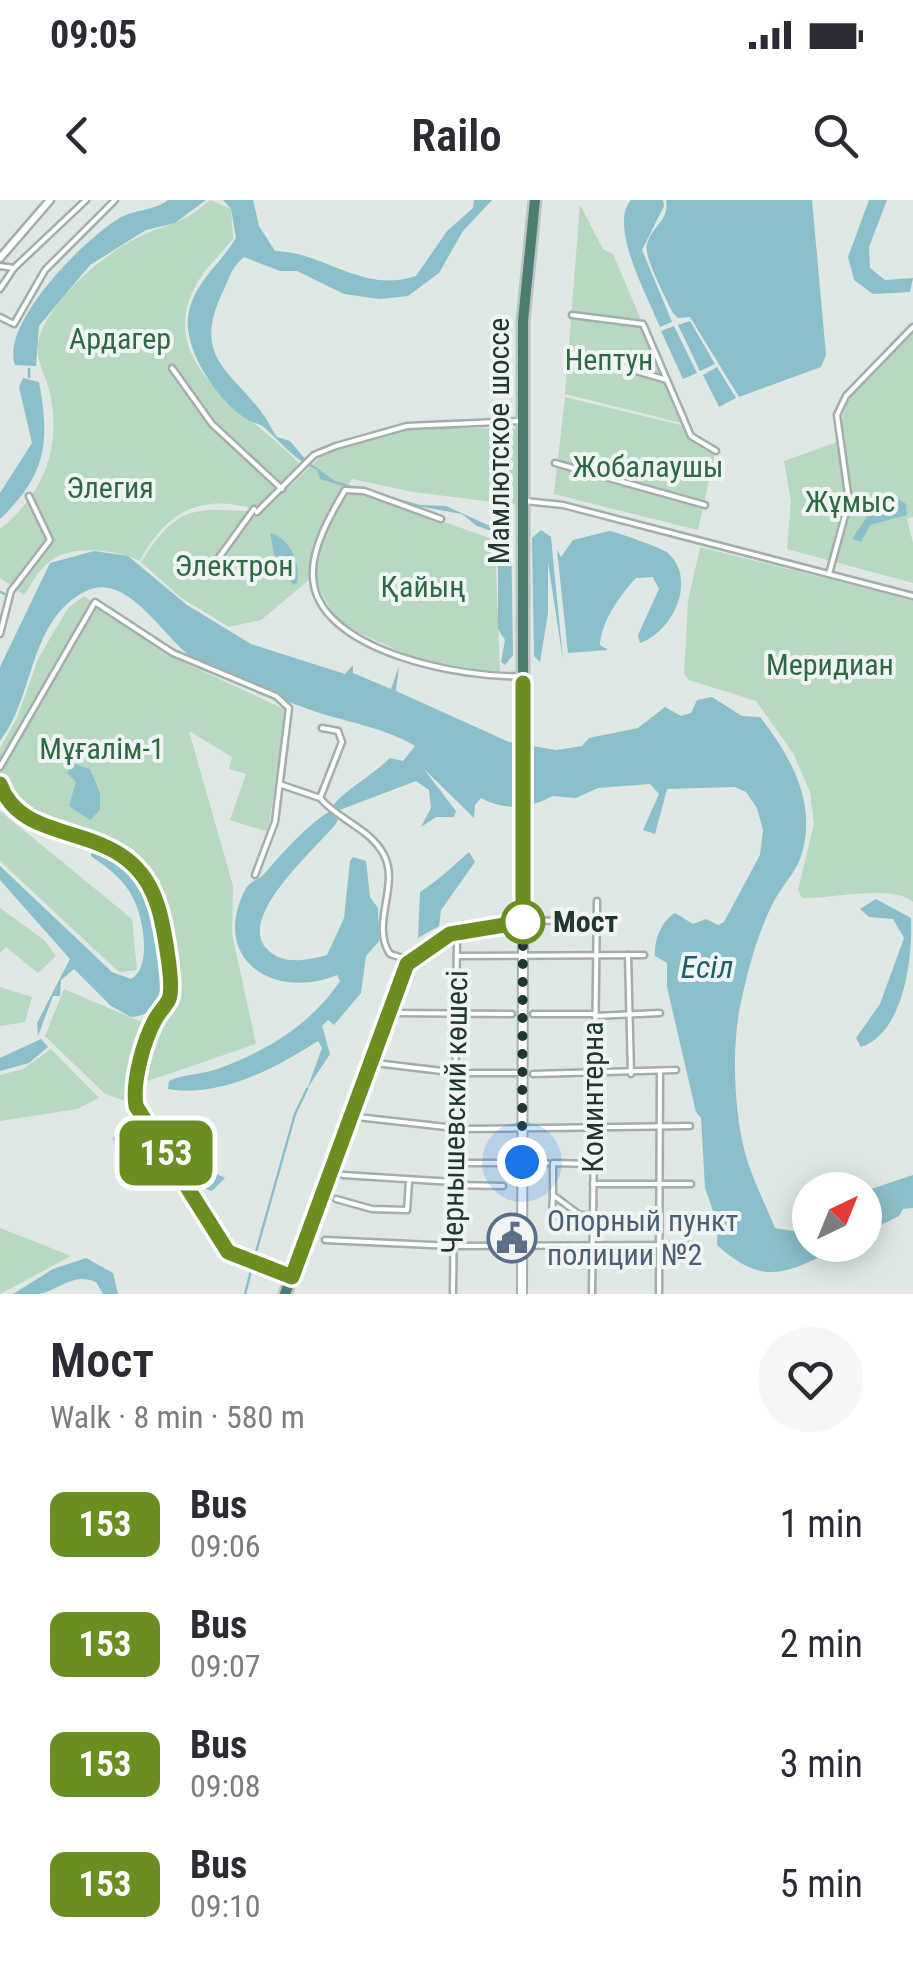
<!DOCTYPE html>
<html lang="en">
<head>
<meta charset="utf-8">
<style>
	:root { --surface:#fff; --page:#f7f7f7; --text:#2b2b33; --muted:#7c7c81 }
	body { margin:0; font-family:"Roboto Condensed",sans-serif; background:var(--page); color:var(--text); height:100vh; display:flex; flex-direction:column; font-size:38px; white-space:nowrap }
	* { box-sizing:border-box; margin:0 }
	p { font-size:32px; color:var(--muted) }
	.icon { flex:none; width:55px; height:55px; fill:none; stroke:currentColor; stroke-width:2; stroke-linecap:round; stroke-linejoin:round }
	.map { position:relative; height:1094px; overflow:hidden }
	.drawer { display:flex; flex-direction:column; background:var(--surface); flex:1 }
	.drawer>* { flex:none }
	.badge { padding:0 20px; border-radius:15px; font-size:35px; line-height:65px }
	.needle { width:65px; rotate:43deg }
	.buttons { position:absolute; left:792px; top:972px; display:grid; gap:20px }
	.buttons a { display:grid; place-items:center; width:90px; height:90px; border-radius:50%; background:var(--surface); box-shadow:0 5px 25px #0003; font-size:50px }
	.you { position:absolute; width:50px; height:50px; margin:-25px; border:8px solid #fff; border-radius:50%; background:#1a73e8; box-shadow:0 0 0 15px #1a73e833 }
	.map>.badge { position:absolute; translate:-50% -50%; box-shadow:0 0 0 5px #fff }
	.round { display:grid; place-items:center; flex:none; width:105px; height:105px; border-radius:52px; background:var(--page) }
	.overview { display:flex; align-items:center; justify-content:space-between; height:170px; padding:0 50px }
	h1 { font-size:48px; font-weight:600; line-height:75px }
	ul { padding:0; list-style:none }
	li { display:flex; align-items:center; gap:30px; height:120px; padding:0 50px }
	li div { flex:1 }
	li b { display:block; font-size:38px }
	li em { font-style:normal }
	li .badge { min-width:110px; font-weight:700; text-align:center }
	.status { display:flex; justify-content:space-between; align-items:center; height:70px; padding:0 50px; background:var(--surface); direction:ltr }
	.status svg { height:28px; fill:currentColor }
	header { display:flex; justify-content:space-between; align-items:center; height:130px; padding:0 50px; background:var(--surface); font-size:45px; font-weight:600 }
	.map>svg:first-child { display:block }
</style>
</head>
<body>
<div class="status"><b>09:05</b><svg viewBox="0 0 49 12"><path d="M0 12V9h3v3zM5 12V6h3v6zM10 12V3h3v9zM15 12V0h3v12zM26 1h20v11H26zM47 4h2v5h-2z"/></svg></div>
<header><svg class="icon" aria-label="back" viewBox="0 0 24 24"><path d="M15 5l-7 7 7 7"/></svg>Railo<svg class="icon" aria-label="search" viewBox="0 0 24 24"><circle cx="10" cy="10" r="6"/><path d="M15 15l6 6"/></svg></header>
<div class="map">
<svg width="913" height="1094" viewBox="0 0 913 1094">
	<rect width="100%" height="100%" fill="#dfe8e4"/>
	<g fill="#b9d8c1">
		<path d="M210,0L231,9L233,39C220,55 202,71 194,89C153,170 262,219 302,267L258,310C200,292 166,312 140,361C116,350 69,343 48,363C38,371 31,385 24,395L0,378V329C45,293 64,243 48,186C43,170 33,154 40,135C54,97 106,51 143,35C174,21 182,25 210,0Z"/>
		<path d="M580,5L603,49L613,54L685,224L565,194Z"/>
		<path d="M913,130V317L907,319L913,343V383L787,349L791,301L784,261L843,240C833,195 883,161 913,130Z"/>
		<path d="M565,197L685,226L696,244L715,253L698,330L554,294Z"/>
		<path d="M411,226L518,229L519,305L413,292L352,279L319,337L309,380L261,420L229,427L180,397L141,362C180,301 195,309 262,312L323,255Z"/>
		<path d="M346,292L363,293L495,340L500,474L414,458L338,423L315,381L323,338Z"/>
		<path d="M700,347L913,400V702C892,684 832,699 802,698L798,690L814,624L810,592L793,553L756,501L689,480L684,474L688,401Z"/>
		<path d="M84,396L172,457L286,510L268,632L230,620L246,574L229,569L232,557L189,531L233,686L232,734L256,844L139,884L157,821L171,802L174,788L160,702L152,684L127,652L0,606V548L17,518L38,459L68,408Z"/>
		<path d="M0,611L132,719L137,770L119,772L0,661Z"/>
		<path d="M0,708L44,740L56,756L38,773L6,747L0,753Z"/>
		<path d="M0,787L32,797L25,822L0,826Z"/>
		<path d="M64,789L151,826L129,902L105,894L45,836Z"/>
		<path d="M51,849L99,898L77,909L0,921V875L23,869Z"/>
		<path d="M0,1028L71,1056L0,1094Z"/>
	</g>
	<g fill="#8bbfc9">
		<path d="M168,0H206L175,23L146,30L90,65L39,126L36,166L15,165C0,123 85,39 118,19C133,9 155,11 168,0Z"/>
		<path d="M223,0H253L259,26L275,51C325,52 362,94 416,76L447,31L473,8L474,0H492L463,31L439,73L408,96L380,99L344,94L297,71H280L244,57C231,68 231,75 224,89C190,159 231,169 265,217C270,224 272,231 277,237L290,241L307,261L335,281L420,305L446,306L503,332L508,325L511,328L513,455L505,465L501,462L505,440L498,429V368L494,361L489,364L486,361L495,345L504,342L500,334L477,326L462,314L400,303L320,279L317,270C296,261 281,243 264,227C260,224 255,223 250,221C220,205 184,152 188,117C193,83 219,66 236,38L231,9Z"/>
		<path d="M631,0H663L664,6L642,50L672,122L660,127C648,97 608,26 631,0Z"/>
		<path d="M666,0H812L826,155L821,167L739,197L690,117L678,118L673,113C667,100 643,56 647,44C652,26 670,20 666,0Z"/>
		<path d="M869,0H887L869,47L870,68L885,80L913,78L910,92L873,94L854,80L848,57Z"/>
		<path d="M690,121L715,164L700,171L678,125Z"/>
		<path d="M674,126L697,173L683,179L661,131Z"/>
		<path d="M717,167L736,198L719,207L703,175Z"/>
		<path d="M23,178L39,182C50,242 47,274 0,319V293L32,243L19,187Z"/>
		<path d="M894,296L906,304L907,315L870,325L861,342L852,339L877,302Z"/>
		<path d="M541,330L551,337L563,460L548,362V413L540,462L534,456L532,338Z"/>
		<path d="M609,331C617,332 664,349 668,353C698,381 672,432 640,443L638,435L659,389L653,377L636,378C620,395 601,422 600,445L608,450L568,453L557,350L561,357L573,340Z"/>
		<path d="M270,333C289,337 302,365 297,383L293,385L274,354Z"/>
		<path d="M94,351L128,356L187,405L251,444L345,474L353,465V473L391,489L399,466L396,491L509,542L556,550L582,546L589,538L638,528L665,507L681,516L691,513L697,500L712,497L742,516L760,517C791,557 818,604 801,656C796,672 782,686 774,701C758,732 748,769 741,802C731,847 734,909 745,953C752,978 766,1006 775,1028L793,1031L810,1018V1045H842C790,1072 765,1089 717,1045L718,1025L705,988L701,918L696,912L667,787V763L655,756C654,741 661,721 675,713L693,724L706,719L718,725L724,722L760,655L763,630L757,608L746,592L735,587L667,589L655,634L643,630L659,594L650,584L598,588L576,598L552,596C530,609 504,611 481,598L475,605L474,618L423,568L456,611L454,617H436L421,627L431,608L429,590L416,581L337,611L332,606C350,586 372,576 390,558L403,561L415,546C384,527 348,523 314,511C284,501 222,475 195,459C165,441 128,370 86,391C28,420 35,497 0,541V467L50,363Z"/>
		<path d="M75,564L90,569L100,593V610L90,620L69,606L76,582L67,573Z"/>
		<path d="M330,611L338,620L335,625C315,649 236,718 267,749C283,766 307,760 327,755L344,718L350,661L353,657L366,661L370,697L378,708L379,741L366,756L361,793L334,825L328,820L322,826L330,854L307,889L322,848L318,841C276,868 220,898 168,889L169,881C183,874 199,875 214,870C264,853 311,825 340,781L337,775C276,800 211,762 244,692C250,679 258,682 265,673C284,651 305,627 330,611Z"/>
		<path d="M100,646C148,666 205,811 131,817L111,806L74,769L61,780L60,796H53L38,836L37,823L70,759L0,680V666L112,772L131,779C153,767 143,715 132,696C123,679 107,667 91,656L92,648Z"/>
		<path d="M469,652L475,662L441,710L439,726L418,738L420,692C439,680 454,665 469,652Z"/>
		<path d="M876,699L911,718C913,757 904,833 861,847L856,838L880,804L904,738L893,719L869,717L860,709Z"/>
		<path d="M41,839L48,847L29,863L0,871V858Z"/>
		<path d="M121,928L147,941L142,958H123L116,953L113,938Z"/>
		<path d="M188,941L203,967L225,978L212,991C191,985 180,965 182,944Z"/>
		<path d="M913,975V1008L903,1009L899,1016L865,1033V991Z"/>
		<path d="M86,1058L113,1073L118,1094H103L96,1082C72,1072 60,1090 39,1094C31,1094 21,1094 13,1094L53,1069Z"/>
	</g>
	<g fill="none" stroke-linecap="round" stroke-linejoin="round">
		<g stroke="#8bbfc9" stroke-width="2.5">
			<path d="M29,169V177"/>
			<path d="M0,392L7,395"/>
			<path d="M254,1059L295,914L307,889"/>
			<path d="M245,1094L252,1067"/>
		</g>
		<g stroke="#a2afab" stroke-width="9">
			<g id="minor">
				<path d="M0,66L14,68"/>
				<path d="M0,89L14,68L86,0"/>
				<path d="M572,115L643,124L691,236L716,251"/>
				<path d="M0,117L14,124L45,70L115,0"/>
				<path d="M568,151L667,180"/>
				<path d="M172,168L212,224L282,289"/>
				<path d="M555,263L705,305"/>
				<path d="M525,301L563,305L913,396"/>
				<path d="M257,312L314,255L336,246L407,226L519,221"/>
				<path d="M441,319L364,291L345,290C331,314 311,348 313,377C316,452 466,479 523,476"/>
				<path d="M215,363L254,309"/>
				<path d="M829,374L849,301L837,215L846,196L913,127"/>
				<path d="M0,434L11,391L50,340L29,296"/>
				<path d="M322,528L338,531L342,542L320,598C338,620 370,628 384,655C400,686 370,724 390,754L406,759"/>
				<path d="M0,567L95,402L173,453L276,496L289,508L275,622L255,675"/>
				<path d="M0,584C23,652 126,615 156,701C162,716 175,784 169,798C166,805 160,811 156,818C144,839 132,881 136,906L228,1052L287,1075"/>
				<path d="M282,585L320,598"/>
				<path d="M526,721L596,720"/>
				<path d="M628,755L631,874"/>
				<path d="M457,756L644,755"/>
				<path d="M395,813L512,814"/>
				<path d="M533,814H594"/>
				<path d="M595,816L660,813"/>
				<path d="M375,863L459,873H523"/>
				<path d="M533,874L676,870"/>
				<path d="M357,917L455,928"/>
				<path d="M465,929L690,926"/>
				<path d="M522,962L547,963"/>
				<path d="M454,963H503"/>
				<path d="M343,975L453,982"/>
				<path d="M593,984H691"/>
				<path d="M454,985L503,986"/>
				<path d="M553,995L552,1016L580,1015"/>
				<path d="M336,999L372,1009L407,1010L409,982"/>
				<path d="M593,1015H580L553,995V963L593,964"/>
				<path d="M325,1040L453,1046L697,1045"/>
				<path d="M453,1094L457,736"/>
				<path d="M592,1094L597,701"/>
				<path d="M659,1094L660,873"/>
			</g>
		</g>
		<g stroke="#a2afab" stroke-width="11">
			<path id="tertiary" d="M0,58L50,0"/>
		</g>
		<g stroke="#9fb3ac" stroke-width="12">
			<path id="secondary" d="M522,1094L523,721"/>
		</g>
		<g stroke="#bcc3c1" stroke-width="15">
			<path id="trunk" d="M285,1094L407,764C437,729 480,727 523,721V121L535,0"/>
		</g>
		<use href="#minor" stroke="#fff" stroke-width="4"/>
		<use href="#tertiary" stroke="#fff" stroke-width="6"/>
		<use href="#secondary" stroke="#fff" stroke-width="8"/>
		<use href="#trunk" stroke="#4c7d72" stroke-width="10"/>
	</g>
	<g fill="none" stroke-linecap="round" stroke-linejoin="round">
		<g stroke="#fff" stroke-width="22">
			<path id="line" d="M0,584C24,652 126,615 156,701C162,716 175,785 169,799C166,806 160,811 156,818C144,839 132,881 136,906L228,1052L292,1077L407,764L450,734L523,722V483"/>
		</g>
		<use href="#line" stroke="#6b8e23" stroke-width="15"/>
		<path stroke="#213631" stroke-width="10" stroke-dasharray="0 18" d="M522,962L523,722"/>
	</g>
	<defs>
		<g id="civic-ring" transform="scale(2.5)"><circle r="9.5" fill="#eef5f2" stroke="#5c6f8a" stroke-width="1.5"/><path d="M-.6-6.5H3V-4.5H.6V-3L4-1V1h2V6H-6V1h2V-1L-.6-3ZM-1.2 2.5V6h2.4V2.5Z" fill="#5c6f8a"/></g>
	</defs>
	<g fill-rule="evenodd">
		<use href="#civic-ring" x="512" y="1038"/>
	</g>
	<circle fill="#fff" stroke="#6b8e23" stroke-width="5" cx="523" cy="722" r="20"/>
	<g text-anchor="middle" stroke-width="8" stroke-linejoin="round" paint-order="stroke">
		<g font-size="30" fill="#306946" stroke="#eef5f2">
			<text x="120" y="149">Ардагер</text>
			<text x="609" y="170">Нептун</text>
			<text x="648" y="277">Жобалаушы</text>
			<text x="110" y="298">Элегия</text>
			<text x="850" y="312">Жұмыс</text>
			<text x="234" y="376">Электрон</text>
			<text x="423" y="397">Қайың</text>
			<text x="830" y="475">Меридиан</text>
			<text x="102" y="559">Мұғалім-1</text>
		</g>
		<g font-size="30" fill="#213631" stroke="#eef5f2">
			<text transform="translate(499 241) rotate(-90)" y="10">Мамлютское шоссе</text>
			<text transform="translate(593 897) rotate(-90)" y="10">Коминтерна</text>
			<text transform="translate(455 912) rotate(-89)" y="10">Чернышевский көшесі</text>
		</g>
		<g font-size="30" font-weight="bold" fill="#213631" stroke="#eef5f2" text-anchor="start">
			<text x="553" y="732">Мост</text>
		</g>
		<g font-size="30" fill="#4e5e75" stroke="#eef5f2" text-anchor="start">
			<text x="547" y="1031">Опорный пункт<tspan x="547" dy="34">полиции №2</tspan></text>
		</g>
		<g font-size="32" font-style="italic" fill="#225f6c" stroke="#eef5f2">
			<text x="707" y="778">Есіл</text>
		</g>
	</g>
</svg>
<div class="buttons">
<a><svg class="needle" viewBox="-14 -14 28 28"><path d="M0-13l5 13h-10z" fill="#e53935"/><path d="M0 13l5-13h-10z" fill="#7c7c81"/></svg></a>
</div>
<div class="you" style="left:522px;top:962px"></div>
<b class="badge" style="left:166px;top:953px;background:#6b8e23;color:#fff">153</b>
</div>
<section class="drawer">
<div class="overview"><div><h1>Мост</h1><p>Walk · 8 min · 580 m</p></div><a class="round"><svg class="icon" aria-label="heart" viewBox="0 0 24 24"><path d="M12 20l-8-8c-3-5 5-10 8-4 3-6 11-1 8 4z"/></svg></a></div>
<ul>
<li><span class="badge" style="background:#6b8e23;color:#fff">153</span><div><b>Bus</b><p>09:06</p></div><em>1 min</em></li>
<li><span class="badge" style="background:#6b8e23;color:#fff">153</span><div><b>Bus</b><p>09:07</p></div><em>2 min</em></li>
<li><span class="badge" style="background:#6b8e23;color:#fff">153</span><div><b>Bus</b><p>09:08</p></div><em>3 min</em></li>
<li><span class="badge" style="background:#6b8e23;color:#fff">153</span><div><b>Bus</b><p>09:10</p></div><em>5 min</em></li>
</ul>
</section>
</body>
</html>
